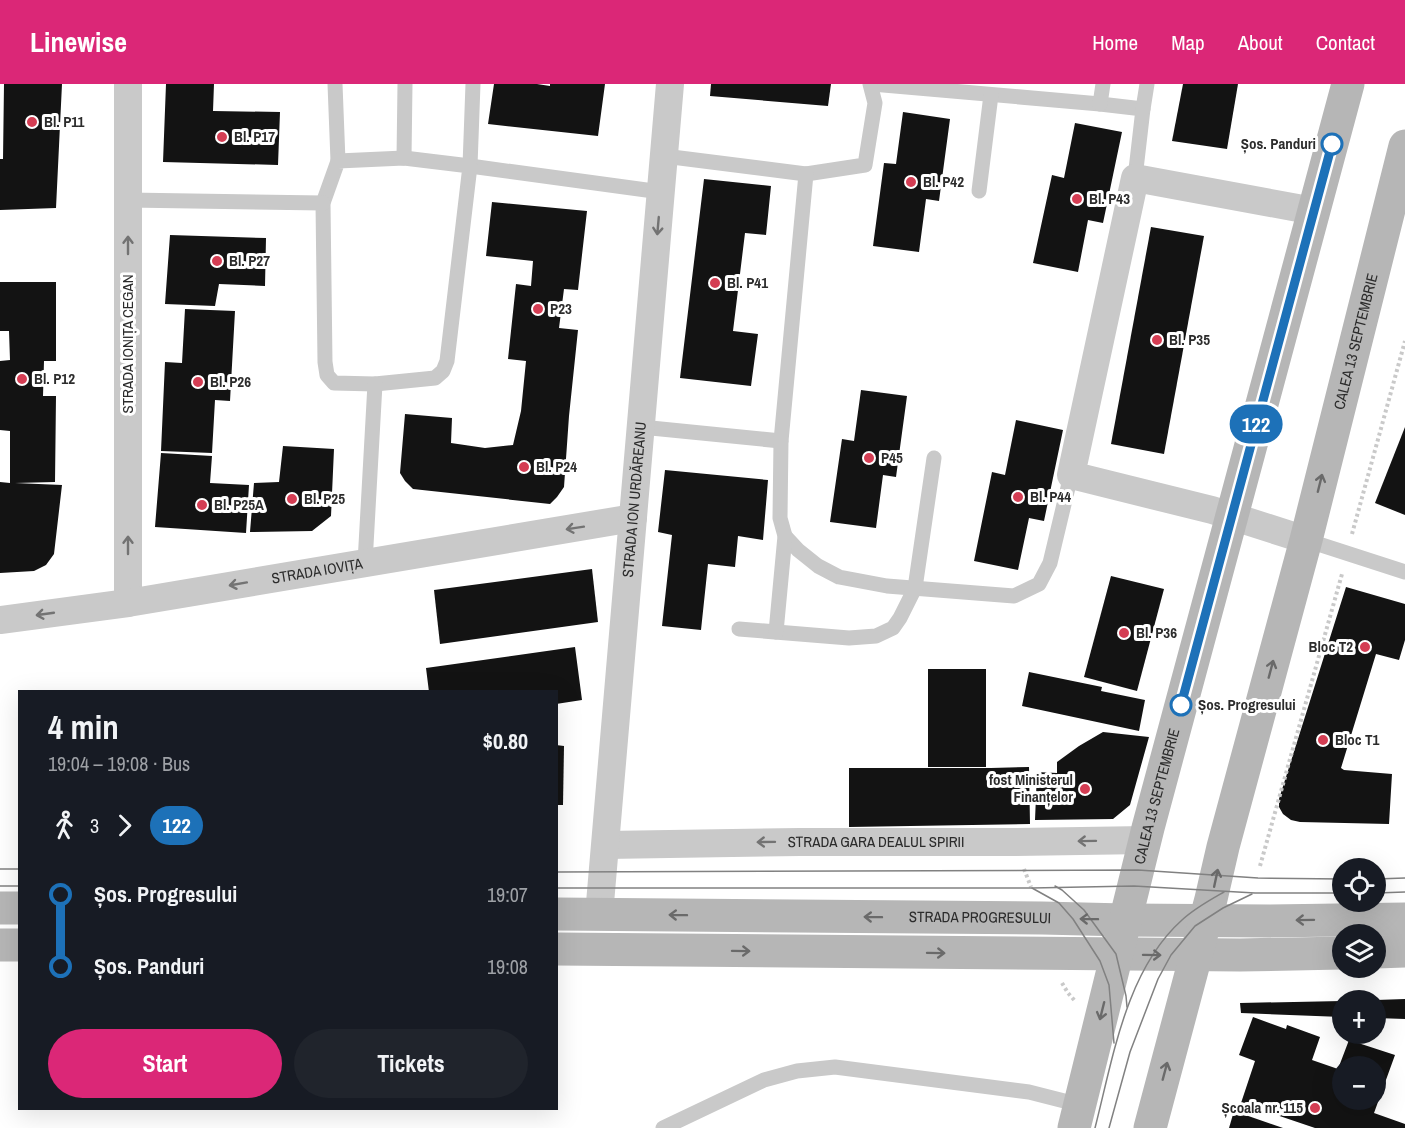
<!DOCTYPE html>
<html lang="en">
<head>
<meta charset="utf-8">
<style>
	:root { --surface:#171b24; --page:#20242c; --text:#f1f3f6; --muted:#9ea1a6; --accent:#db2777 }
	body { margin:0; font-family:"Archivo Narrow",sans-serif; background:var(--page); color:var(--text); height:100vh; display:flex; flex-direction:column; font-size:22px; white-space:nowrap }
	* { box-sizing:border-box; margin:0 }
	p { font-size:20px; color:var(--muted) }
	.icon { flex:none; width:33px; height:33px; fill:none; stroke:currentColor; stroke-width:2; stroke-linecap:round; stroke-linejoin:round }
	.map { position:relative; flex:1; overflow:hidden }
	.panel { position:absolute; left:18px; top:606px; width:540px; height:420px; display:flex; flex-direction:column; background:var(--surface); border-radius:0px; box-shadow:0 6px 24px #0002 }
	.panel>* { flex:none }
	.badge { padding:0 12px; border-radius:20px; font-size:21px; line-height:39px }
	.fabs { position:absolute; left:1332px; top:774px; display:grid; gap:12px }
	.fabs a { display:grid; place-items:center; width:54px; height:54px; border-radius:50%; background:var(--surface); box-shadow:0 6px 24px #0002; font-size:30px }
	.map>.badge { position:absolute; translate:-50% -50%; box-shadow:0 0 0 3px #fff }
	.legs { display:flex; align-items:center; gap:9px; height:66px; padding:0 30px; font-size:20px }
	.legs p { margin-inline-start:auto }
	.head { display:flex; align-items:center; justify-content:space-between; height:102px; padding:0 30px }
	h1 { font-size:33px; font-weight:700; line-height:45px }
	.action { display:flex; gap:12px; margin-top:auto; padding:12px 30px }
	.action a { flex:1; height:69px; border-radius:36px; background:var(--accent); color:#fff; font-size:24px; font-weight:700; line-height:69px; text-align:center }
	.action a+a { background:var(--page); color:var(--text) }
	ul { padding:0 30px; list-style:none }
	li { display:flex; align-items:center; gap:21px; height:72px; font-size:22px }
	li i { display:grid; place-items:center; width:9px; height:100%; margin:0 8px; background:currentColor }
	li i::after { content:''; width:15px; height:15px; margin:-8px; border:4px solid; border-radius:50%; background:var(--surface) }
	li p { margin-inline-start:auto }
	li:first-child i { background:linear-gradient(#0000 50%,currentColor 0) }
	li:last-child i { background:linear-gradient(currentColor 50%,#0000 0) }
	header { display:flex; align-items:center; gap:36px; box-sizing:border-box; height:84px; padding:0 30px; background:var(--accent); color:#fff }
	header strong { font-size:28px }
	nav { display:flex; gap:33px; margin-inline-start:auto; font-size:21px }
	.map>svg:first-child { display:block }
</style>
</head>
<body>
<header>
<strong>Linewise</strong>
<nav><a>Home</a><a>Map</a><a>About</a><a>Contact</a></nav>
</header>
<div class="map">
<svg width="1405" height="1044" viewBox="0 0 1405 1044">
	<rect width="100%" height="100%" fill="#fff"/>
	<g fill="#131313" fill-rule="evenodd">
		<path d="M4,0H62L56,124L0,126V75H3Z"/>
		<path d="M166,0H214L213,27L280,28L278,81L163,78Z"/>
		<path d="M494,0H537L550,2V0H605L598,52L488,40Z"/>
		<path d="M711,0H831L828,22L710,12Z"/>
		<path d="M1183,0H1238L1227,65L1172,57Z"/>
		<path d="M903,28L950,35L939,117L926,115L919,168L873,162L884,79L896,80Z"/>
		<path d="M1075,39L1122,48L1103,139L1088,136L1078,188L1033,179L1052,91L1064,94Z"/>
		<path d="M704,95L771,102L766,151L745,149L733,247L758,250L751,302L680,294Z"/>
		<path d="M492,118L587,127L578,206L564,205L559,244L578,246L569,332L564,403L557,413L550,420L413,405L405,397L400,389L405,330L452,334L451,359L485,364L513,361L521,327L526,277L508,275L516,200L531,202L533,177L486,172Z"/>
		<path d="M1151,143L1204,152L1164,370L1111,360Z"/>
		<path d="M170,151L266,154L265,202L219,200L215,222L165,220Z"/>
		<path d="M0,198H56V277H44L43,312H56L55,398L15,399L62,401L54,470L46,481L34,487L0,489V398L10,399V347L0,346V277L10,276L9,247H0Z"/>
		<path d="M185,225L235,227L230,317L215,316L212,369L161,367L165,278L182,279Z"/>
		<path d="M861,306L907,312L896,393L883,391L876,444L830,438L842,355L854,357Z"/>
		<path d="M1016,336L1063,346L1044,437L1029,434L1018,486L974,477L992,388L1005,391Z"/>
		<path d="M1405,343V431L1375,419Z"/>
		<path d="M283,362L334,365L331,432L312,447L250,448L254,399L279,398Z"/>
		<path d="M161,369L212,372L210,399L249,401L246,449L155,443Z"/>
		<path d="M665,386L768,396L763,456L738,452L735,483L708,480L701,546L662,542L672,451L658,448Z"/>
		<path d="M592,485L598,538L440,560L434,506Z"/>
		<path d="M1111,492L1164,505L1137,607L1084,593Z"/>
		<path d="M1346,503L1405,520V556L1399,576L1376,570L1341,684L1344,686L1392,690L1389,740L1300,738L1291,736L1283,730L1279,723V715Z"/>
		<path d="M575,563L582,616L556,620V608H429L426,584Z"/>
		<rect x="928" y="585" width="58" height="98"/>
		<path d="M1029,588L1102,603L1101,607L1145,616L1139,647L1022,622Z"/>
		<path d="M1103,648L1149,653L1130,721L1113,735L1035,736L1037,688L1057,689V678L1079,662Z"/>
		<path d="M556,661L564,662L563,721H556Z"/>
		<path d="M1029,683L1030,740L849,743V684H991Z"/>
		<path d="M1405,915V935L1376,934V916Z"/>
		<path d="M1342,917V933L1241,929L1240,919Z"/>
		<path d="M1253,933L1286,945L1287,941L1320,953L1312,976L1338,985L1349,956L1395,971L1374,1029L1405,1040V1044H1315L1241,1019L1255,977L1239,971ZM1342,982H1376V1016H1342Z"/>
		<path d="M1234,1027L1283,1044H1229Z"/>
	</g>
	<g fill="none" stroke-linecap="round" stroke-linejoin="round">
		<g stroke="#c9c9c9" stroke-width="4" stroke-dasharray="3 3" stroke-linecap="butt">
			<path d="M1352,450L1405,257"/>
			<path d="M1260,782L1342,490"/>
			<path d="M1024,785L1031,803"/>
			<path d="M1062,899L1068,909L1075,917"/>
		</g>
		<g stroke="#c9c9c9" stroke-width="15">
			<path d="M335,0L338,77"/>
			<path d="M473,0L470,82L661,108"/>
			<path d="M872,0L1100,20L1143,25L1135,94"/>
			<path d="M1100,20L1103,0"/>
			<path d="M1143,25L1147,0"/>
			<path d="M664,72L806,90L865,81L875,19L870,0"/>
			<path d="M404,74L470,82L447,277L443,287L435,294L375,300L334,299L327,291L325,278L323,119L338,77Z"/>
			<path d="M404,74L405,0"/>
			<path d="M979,107L991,11"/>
			<path d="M128,116L323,119"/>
			<path d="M641,343L781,357"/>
			<path d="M785,452L798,466L818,482L839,493L887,502L1014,512L1039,500L1050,479L1071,391"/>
			<path d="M1306,456L1405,488"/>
			<path d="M365,479L375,300"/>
			<path d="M739,545L849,554L876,552L893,544L900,534L915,504L934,374"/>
			<path d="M776,548L785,452L780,434L781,357L806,90"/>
			<path d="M663,1044L764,996L797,987L835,983L1029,1008L1080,1021"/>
		</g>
		<g stroke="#c9c9c9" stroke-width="28">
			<path d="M1306,456L1212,426L1071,391L1135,94L1314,127"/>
			<path d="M128,519V0"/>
			<path id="s1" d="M0,536L128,519L633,434"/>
			<path id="s2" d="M606,761L800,758H1010L1146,756"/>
			<path id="s3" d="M599,831L670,0"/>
		</g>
		<g stroke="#b6b6b6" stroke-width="33">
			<path d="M0,824H20"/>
			<path id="s4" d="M556,830L1042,834L1125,836L1270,837L1405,835"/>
			<path d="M0,861H20"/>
			<path d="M556,865L1240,871L1342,869"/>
			<path d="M1376,868L1405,867"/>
			<path id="s5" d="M1074,1044L1148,744L1348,0"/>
			<path id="s6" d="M1150,1044L1211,815L1223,763L1306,456L1405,62"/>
		</g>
		<g stroke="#818181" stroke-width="1.5">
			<path d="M0,785H20"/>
			<path d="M556,788L1138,786L1258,794L1342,795"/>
			<path d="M1376,795L1405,794"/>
			<path d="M0,802H20"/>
			<path d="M1055,802L1062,806L1084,826L1116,870L1126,912L1127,923"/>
			<path d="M556,804H1032L1134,802L1255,809H1342"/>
			<path d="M1032,804L1059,819L1073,835L1100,877L1109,901L1114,959"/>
			<path d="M1376,809L1405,808"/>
			<path d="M1095,1044C1113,974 1126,886 1182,836C1195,824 1210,816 1224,808"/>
			<path d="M1109,1044L1130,968L1158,895L1171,871L1195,842L1223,824L1252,810"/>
		</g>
	</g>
	<defs><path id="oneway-shaft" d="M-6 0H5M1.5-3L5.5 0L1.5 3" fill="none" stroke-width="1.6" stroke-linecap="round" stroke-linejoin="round" transform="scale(1.5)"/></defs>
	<g stroke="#737373">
		<use href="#oneway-shaft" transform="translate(658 142) rotate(95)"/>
		<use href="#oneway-shaft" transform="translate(128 161) rotate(-90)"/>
		<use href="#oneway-shaft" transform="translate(575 444) rotate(171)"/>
		<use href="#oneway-shaft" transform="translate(128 461) rotate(-90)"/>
		<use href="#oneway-shaft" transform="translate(238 500) rotate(170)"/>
		<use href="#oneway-shaft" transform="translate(45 530) rotate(172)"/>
		<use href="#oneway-shaft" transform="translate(1087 757) rotate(179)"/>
		<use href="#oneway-shaft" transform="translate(766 758) rotate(179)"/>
	</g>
	<g stroke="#6a6a6a">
		<use href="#oneway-shaft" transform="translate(1320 399) rotate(-76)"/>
		<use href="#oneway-shaft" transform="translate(1271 585) rotate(-75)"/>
		<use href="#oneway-shaft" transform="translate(1216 794) rotate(-78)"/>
		<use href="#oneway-shaft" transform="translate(678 831) rotate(-179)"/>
		<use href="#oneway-shaft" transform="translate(873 833) rotate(-179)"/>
		<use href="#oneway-shaft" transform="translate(1089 835) rotate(-179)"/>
		<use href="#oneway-shaft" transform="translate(1305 836) rotate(179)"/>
		<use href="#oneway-shaft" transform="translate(741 867) rotate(1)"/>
		<use href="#oneway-shaft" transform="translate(936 869) rotate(1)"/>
		<use href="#oneway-shaft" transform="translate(1152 871) rotate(1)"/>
		<use href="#oneway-shaft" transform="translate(1102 927) rotate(104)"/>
		<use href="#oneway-shaft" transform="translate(1165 987) rotate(-75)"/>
	</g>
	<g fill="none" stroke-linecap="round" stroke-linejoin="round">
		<g stroke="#fff" stroke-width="14">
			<path id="line-1" d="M1181,621L1332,60"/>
		</g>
		<use href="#line-1" stroke="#1d71b8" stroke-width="9"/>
	</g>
	<g fill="#d43d53" stroke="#fff" stroke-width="2">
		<circle cx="32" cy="38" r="6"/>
		<circle cx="222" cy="53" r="6"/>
		<circle cx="911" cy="98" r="6"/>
		<circle cx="1077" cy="115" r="6"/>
		<circle cx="217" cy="177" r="6"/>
		<circle cx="715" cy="199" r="6"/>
		<circle cx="538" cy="225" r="6"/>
		<circle cx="1157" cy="256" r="6"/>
		<circle cx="22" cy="295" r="6"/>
		<circle cx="198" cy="298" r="6"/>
		<circle cx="869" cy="374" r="6"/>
		<circle cx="524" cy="383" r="6"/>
		<circle cx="1018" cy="413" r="6"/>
		<circle cx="292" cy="415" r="6"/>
		<circle cx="202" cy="421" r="6"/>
		<circle cx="1124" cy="549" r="6"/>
		<circle cx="1365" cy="563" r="6"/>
		<circle cx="1323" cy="656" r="6"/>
		<circle cx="1085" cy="705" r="6"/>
		<circle cx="1315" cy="1024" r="6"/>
	</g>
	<g fill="#fff" stroke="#1d71b8" stroke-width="3">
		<circle cx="1332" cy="60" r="10"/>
		<circle cx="1181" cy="621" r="10"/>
	</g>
	<g text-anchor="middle" stroke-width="6" stroke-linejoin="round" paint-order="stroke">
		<g font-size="15" font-weight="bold" fill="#2c2c2c" stroke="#fff" text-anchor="start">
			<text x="44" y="43">Bl. P11</text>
			<text x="234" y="58">Bl. P17</text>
			<text x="923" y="103">Bl. P42</text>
			<text x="1089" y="120">Bl. P43</text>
			<text x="229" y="182">Bl. P27</text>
			<text x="727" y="204">Bl. P41</text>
			<text x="550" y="230">P23</text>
			<text x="1169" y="261">Bl. P35</text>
			<text x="34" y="300">Bl. P12</text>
			<text x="210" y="303">Bl. P26</text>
			<text x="881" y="379">P45</text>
			<text x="536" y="388">Bl. P24</text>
			<text x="1030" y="418">Bl. P44</text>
			<text x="304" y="420">Bl. P25</text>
			<text x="214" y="426">Bl. P25A</text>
			<text x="1136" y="554">Bl. P36</text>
			<text x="1353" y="568" text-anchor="end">Bloc T2</text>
			<text x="1335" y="661">Bloc T1</text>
			<text x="1073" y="701" text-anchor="end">fost Ministerul<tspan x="1073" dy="17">Finanțelor</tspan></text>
			<text x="1303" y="1029" text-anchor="end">Școala nr. 115</text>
		</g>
		<g font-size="15" font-weight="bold" fill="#2c2c2c" stroke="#fff" text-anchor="end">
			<text x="1316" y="65">Șos. Panduri</text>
			<text x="1198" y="626" text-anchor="start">Șos. Progresului</text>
		</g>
		<g font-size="15" fill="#2c2c2c" stroke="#fff">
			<text dy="5" stroke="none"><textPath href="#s6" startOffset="813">CALEA 13 SEPTEMBRIE</textPath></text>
			<text transform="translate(128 260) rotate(-90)" y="5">STRADA IONIȚA CEGAN</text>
			<text dy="5" stroke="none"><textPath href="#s3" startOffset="417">STRADA ION URDĂREANU</textPath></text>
			<text dy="5" stroke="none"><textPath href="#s1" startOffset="321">STRADA IOVIȚA</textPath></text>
			<text dy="5" stroke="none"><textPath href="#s5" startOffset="342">CALEA 13 SEPTEMBRIE</textPath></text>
			<text dy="5" stroke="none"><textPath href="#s2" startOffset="270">STRADA GARA DEALUL SPIRII</textPath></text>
			<text dy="5" stroke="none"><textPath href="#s4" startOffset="424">STRADA PROGRESULUI</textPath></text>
		</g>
	</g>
</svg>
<div class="fabs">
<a><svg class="icon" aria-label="locate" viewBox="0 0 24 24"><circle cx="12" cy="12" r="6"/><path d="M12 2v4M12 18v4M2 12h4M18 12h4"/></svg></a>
<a><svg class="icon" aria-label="layers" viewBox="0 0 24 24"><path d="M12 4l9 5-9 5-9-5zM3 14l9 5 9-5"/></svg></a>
<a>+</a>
<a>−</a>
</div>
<b class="badge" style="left:1256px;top:340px;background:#1d71b8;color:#fff">122</b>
<section class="panel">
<div class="head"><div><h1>4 min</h1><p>19:04 – 19:08 · Bus</p></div><b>$0.80</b></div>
<div class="legs"><svg class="icon" aria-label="walk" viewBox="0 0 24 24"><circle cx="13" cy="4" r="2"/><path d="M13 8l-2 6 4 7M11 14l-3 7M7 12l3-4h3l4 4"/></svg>3<svg class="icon" aria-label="forward" viewBox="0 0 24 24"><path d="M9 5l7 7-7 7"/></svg><b class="badge" style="background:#1d71b8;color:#fff">122</b></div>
<ul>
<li><i style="color:#1d71b8"></i><b>Șos. Progresului</b><p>19:07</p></li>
<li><i style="color:#1d71b8"></i><b>Șos. Panduri</b><p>19:08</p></li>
</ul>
<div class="action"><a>Start</a><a>Tickets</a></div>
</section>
</div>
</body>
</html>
